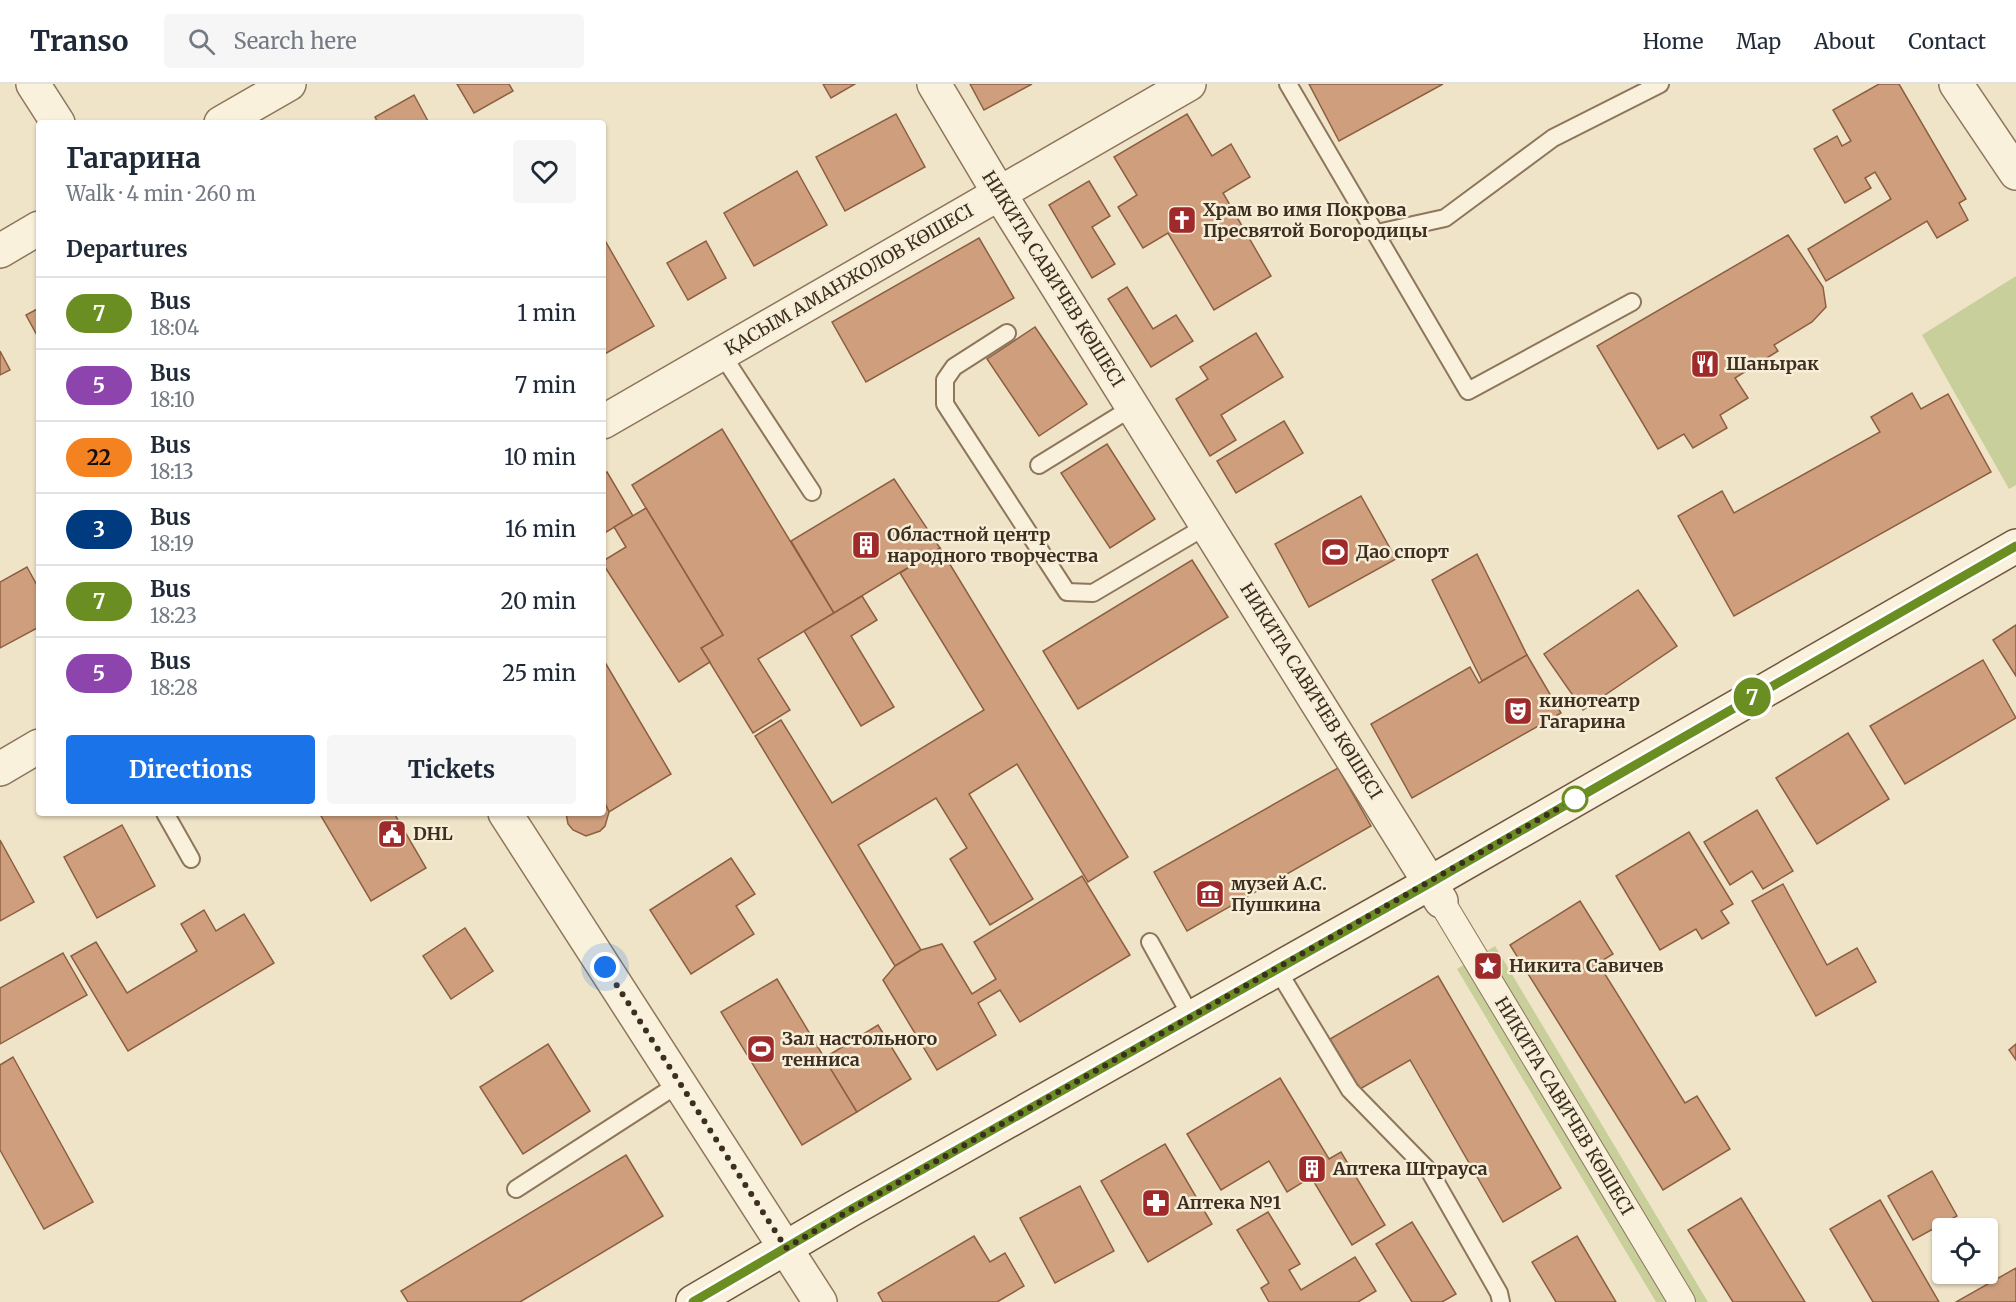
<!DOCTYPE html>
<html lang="en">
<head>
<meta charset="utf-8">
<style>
	:root { --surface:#fff; --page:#f6f6f7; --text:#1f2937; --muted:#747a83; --line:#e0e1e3; --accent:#1a73e8 }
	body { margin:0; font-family:Merriweather,serif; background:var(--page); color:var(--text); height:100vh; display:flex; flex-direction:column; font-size:22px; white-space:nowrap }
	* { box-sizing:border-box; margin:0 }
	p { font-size:20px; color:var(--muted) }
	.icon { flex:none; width:33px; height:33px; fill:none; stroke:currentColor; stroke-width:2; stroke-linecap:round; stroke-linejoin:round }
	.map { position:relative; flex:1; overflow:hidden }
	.details { position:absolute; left:36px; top:36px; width:570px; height:696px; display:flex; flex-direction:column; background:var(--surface); border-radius:6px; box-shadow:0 2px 4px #0004 }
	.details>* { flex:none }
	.badge { padding:0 12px; border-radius:20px; font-size:21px; line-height:39px }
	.controls { position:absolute; left:1932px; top:1134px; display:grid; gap:12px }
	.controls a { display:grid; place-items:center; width:66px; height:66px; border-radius:6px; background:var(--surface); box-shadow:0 2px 4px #0004; font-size:30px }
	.you { position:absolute; width:30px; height:30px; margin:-15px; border:4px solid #fff; border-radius:50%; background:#1a73e8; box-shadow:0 0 0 9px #1a73e833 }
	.map>.badge { position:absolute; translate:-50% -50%; box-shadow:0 0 0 3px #fff }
	h2 { padding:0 30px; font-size:22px; line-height:54px }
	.round { display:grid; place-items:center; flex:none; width:63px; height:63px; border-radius:6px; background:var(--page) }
	.headline { display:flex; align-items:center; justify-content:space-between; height:102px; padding:0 30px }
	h1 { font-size:28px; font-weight:700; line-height:45px }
	.action { display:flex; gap:12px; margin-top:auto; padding:12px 30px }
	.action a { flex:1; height:69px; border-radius:6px; background:var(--accent); color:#fff; font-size:24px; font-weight:700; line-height:69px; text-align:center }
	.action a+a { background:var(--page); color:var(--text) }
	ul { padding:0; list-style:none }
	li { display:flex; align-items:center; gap:18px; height:72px; padding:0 30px; border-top:2px solid var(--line) }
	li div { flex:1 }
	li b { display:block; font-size:22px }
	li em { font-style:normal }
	li .badge { min-width:66px; font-weight:700; text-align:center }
	header { display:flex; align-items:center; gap:36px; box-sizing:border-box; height:84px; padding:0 30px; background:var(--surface); border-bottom:2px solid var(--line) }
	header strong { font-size:28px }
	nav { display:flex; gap:33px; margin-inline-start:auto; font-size:21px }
	.search { width:420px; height:54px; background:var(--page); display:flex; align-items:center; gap:15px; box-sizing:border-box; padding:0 21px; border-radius:6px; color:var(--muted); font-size:22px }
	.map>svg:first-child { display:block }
</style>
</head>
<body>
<header>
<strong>Transo</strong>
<div class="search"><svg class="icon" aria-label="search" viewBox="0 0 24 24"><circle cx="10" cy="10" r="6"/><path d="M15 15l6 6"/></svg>Search here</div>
<nav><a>Home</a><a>Map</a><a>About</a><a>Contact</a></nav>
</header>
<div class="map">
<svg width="2016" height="1218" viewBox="0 0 2016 1218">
	<rect width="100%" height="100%" fill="#f0e4c8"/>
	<g fill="#c9cf9b">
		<path d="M2016,192V401L2009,405L1922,251Z"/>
		<path d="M1495,862L1708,1218H1656L1457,885Z"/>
	</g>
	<g fill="#cf9f7d" stroke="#8d5f41" stroke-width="1.5">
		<path d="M457,0H509L513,7L474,29Z"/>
		<path d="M823,0H855L831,14Z"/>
		<path d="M970,0H1032L984,26Z"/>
		<path d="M1309,0H1443L1339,57Z"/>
		<path d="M1879,0H1899L1966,115L1959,119L1968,136L1937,154L1927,137L1826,197L1808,165L1891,115L1875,88L1865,94L1871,104L1845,119L1814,65L1837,52L1842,62L1851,57L1833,26Z"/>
		<path d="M414,11L429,39H378L375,33Z"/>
		<path d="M896,30L925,83L845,127L816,73Z"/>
		<path d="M1187,30L1212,72L1231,60L1250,93L1223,109L1271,192L1214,226L1168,149L1143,164L1118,123L1137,111L1114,73Z"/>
		<path d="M797,87L827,141L754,182L724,129Z"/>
		<path d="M1089,97L1110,132L1092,143L1115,180L1092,194L1049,121Z"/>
		<path d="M1788,151L1823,203L1826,223L1812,238L1774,261L1778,267L1735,294L1748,314L1720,331L1727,344L1693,364L1684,350L1658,365L1597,262Z"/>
		<path d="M603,153L654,242L603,271Z"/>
		<path d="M979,154L1014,214L866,298L832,238Z"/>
		<path d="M706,157L726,194L688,216L667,179Z"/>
		<path d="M1127,203L1153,245L1176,231L1193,257L1151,283L1108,215Z"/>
		<path d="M39,224V255L26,231Z"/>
		<path d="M1035,243L1087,320L1039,352L987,275Z"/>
		<path d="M1256,249L1283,293L1221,331L1236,356L1210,372L1176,315L1208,295L1200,283Z"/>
		<path d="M0,267L10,286L0,291Z"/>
		<path d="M1912,309L1921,325L1948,310L1991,388L1734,532L1678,432L1722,407L1734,429L1880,348L1871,333Z"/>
		<path d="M1284,337L1303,369L1236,409L1217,377Z"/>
		<path d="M722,345L834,529L758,575L790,626L753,649L701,564L723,551L632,401Z"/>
		<path d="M1107,360L1155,435L1110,464L1061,389Z"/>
		<path d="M607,388L633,432L603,450V390Z"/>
		<path d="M894,395L940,464L834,529L791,457Z"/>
		<path d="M1361,412L1396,475L1309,523L1275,460Z"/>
		<path d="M646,424L723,551L701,564L710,578L679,598L603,480V477L626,463L614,443Z"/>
		<path d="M940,464L1128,773L1088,798L1017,680L969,710L1033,815L990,841L950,775L967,764L936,714L858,761L921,866L895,882L755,652L781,636L832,719L984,626L900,489Z"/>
		<path d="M1477,470L1527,571L1482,597L1432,496Z"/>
		<path d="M1192,476L1228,533L1078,625L1043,567Z"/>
		<path d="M27,483L39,505V543L0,564V498Z"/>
		<path d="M1638,506L1677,562L1583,626L1544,570Z"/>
		<path d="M862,512L877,536L851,552L894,623L861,642L804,547Z"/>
		<path d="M2016,541V592L1993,556Z"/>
		<path d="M1527,571L1561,629L1412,714L1371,640L1470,583L1479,599Z"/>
		<path d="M603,575L671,690L609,728L603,715Z"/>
		<path d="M1983,576L2016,634L1905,700L1870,642Z"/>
		<path d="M1848,649L1889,715L1817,760L1776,694Z"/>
		<path d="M1338,684L1371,742L1187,847L1154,788Z"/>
		<path d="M603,715L609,728L605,742L600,747L586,752L573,746L568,740L566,729H603Z"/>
		<path d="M1757,726L1793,787L1763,805L1752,787L1730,801L1704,758Z"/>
		<path d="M325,729H394L426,784L371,817L321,732Z"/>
		<path d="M122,741L155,802L97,834L64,773Z"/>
		<path d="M1689,748L1733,820L1721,827L1729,839L1702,855L1696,845L1660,866L1616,792Z"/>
		<path d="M0,756L34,818L0,837Z"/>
		<path d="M731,774L755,810L736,822L754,850L691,890L650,826Z"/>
		<path d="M1082,792L1130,871L1020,938L1000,906L978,919L996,951L937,986L883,896L895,882L921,866L942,860L972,910L996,895L974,858Z"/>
		<path d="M1783,800L1827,881L1857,864L1876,898L1816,932L1752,817Z"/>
		<path d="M1580,817L1613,870L1598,879L1685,1019L1697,1012L1730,1065L1663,1106L1510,861Z"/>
		<path d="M204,826L216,847L244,830L274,879L128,967L71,872L96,858L127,909L197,867L181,840Z"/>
		<path d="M465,844L493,887L451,915L423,872Z"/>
		<path d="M63,869L87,911L0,960V904Z"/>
		<path d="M1438,892L1561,1104L1503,1138L1410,976L1360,1005L1330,955Z"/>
		<path d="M777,895L857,1028L802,1061L721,928Z"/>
		<path d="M878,941L911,995L857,1028L824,974Z"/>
		<path d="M548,960L590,1027L523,1070L480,1003Z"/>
		<path d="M2016,960V976L2009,966Z"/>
		<path d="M13,973L93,1118L44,1145L0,1066V981Z"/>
		<path d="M1280,994L1329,1075L1341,1068L1385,1141L1352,1161L1311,1093L1287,1108L1269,1077L1221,1106L1187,1050Z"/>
		<path d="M1165,1060L1212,1140L1148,1178L1101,1097Z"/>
		<path d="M626,1071L663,1132L520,1218H408L401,1207Z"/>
		<path d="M1932,1087L1957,1132L1913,1156L1888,1112Z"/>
		<path d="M1080,1102L1114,1167L1055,1199L1020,1134Z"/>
		<path d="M1741,1114L1805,1218H1733L1688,1146Z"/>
		<path d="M1880,1116L1939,1218H1873L1830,1145Z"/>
		<path d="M1268,1128L1300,1180L1289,1186L1301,1206L1355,1173L1376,1207L1358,1218H1269L1261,1204L1269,1199L1237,1146Z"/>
		<path d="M1412,1138L1456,1210L1442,1218H1412L1376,1160Z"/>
		<path d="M974,1152L990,1178L1005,1169L1024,1202L997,1218H883L878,1209Z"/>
		<path d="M1577,1152L1616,1218H1556L1532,1178Z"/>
		<path d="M2016,1184V1218H1956Z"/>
	</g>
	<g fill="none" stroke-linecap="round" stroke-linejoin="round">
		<g stroke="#8d765c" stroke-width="20">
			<g id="service">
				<path d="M1288,0L1468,307L1632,218"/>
				<path d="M1377,149L1445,134L1553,54L1660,0"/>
				<path d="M1007,249L954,283L945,296V320L1067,508L1093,509L1208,441"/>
				<path d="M721,269L812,408"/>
				<path d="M1039,381L1133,323"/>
				<path d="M165,729L191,775"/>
				<path d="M1150,858L1192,934"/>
				<path d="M1277,885L1350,1006L1430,1088L1499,1209L1501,1218"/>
				<path d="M516,1105L680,999"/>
			</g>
		</g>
		<g stroke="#8d765c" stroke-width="28">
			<path id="pedestrian" d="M1441,817L1682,1218"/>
		</g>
		<g stroke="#8d765c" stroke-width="36">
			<g id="minor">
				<path d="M33,0L58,39"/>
				<path d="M934,0L999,109L1441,817"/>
				<path d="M1956,0L2016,89"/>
				<path d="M221,39L289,0"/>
				<path d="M0,167L39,144"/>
				<path d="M603,338L1189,0"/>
				<path d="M0,685L39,662"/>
				<path d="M505,729L820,1218"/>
			</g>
		</g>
		<g stroke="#6f573f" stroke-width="36">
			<path id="secondary" d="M693,1218L852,1125L1430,799L2016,462"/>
		</g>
		<use href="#service" stroke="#faf1dc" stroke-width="16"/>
		<use href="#pedestrian" stroke="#faf1dc" stroke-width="26"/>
		<use href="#minor" stroke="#faf1dc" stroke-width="33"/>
		<use href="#secondary" stroke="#faf1dc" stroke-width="33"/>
	</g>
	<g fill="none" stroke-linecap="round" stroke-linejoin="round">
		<g stroke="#fff" stroke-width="14">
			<path id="line" d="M693,1218L852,1125L1430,799L2016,462"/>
		</g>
		<use href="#line" stroke="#6b8e23" stroke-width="9"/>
		<path stroke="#3d2e20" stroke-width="6" stroke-dasharray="0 10.8" d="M605,883L786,1164L852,1125L1575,715"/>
	</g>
	<defs>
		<g id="church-square" transform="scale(1.5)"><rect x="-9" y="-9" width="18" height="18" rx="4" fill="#9e2a2b" stroke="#f7eed8"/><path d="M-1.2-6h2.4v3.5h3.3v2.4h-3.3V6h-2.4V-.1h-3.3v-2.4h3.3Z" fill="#fff"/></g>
		<g id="restaurant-square" transform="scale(1.5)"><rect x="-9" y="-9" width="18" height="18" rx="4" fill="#9e2a2b" stroke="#f7eed8"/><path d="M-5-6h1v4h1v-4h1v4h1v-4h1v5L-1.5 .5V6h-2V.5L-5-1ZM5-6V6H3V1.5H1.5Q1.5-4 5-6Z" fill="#fff"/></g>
		<g id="building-square" transform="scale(1.5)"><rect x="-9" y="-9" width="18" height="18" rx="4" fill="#9e2a2b" stroke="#f7eed8"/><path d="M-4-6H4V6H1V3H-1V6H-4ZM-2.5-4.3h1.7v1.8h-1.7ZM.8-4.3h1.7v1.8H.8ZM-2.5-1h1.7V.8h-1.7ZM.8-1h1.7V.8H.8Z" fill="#fff"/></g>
		<g id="stadium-square" transform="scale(1.5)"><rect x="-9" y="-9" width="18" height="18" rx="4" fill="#9e2a2b" stroke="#f7eed8"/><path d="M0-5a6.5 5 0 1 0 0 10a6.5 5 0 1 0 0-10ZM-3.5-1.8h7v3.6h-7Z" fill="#fff"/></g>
		<g id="theatre-square" transform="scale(1.5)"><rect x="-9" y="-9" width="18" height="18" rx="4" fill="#9e2a2b" stroke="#f7eed8"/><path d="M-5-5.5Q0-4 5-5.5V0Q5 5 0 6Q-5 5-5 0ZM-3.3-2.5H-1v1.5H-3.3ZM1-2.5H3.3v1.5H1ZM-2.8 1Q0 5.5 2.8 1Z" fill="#fff"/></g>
		<g id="civic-square" transform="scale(1.5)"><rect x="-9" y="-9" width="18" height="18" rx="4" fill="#9e2a2b" stroke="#f7eed8"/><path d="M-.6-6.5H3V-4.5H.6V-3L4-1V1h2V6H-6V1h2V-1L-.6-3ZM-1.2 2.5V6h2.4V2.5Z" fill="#fff"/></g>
		<g id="museum-square" transform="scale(1.5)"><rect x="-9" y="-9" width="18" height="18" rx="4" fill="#9e2a2b" stroke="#f7eed8"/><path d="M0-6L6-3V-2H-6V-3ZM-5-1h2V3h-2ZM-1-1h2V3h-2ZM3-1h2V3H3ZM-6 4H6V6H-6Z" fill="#fff"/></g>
		<g id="sight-square" transform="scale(1.5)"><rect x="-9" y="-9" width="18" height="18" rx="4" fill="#9e2a2b" stroke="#f7eed8"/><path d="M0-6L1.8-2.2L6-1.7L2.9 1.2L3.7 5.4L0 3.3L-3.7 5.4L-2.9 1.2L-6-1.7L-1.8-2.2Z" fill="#fff"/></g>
		<g id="pharmacy-square" transform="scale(1.5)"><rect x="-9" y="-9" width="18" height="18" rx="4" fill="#9e2a2b" stroke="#f7eed8"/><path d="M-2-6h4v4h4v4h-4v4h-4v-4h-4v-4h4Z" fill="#fff"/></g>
	</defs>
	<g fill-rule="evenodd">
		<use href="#church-square" x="1182" y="136"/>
		<use href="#restaurant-square" x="1705" y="280"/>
		<use href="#building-square" x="866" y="461"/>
		<use href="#stadium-square" x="1335" y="468"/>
		<use href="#theatre-square" x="1518" y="627"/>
		<use href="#civic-square" x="392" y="750"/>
		<use href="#museum-square" x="1210" y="810"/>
		<use href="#sight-square" x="1488" y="882"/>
		<use href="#stadium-square" x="761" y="965"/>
		<use href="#building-square" x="1312" y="1085"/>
		<use href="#pharmacy-square" x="1156" y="1119"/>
	</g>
	<circle fill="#fff" stroke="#6b8e23" stroke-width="3" cx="1575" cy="715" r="12"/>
	<g text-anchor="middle" stroke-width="5" stroke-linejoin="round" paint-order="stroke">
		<g font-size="18" font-weight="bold" fill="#3d2e20" stroke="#f7eed8" text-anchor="start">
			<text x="1203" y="132">Храм во имя Покрова<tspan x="1203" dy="21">Пресвятой Богородицы</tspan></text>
			<text x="1726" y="286">Шанырак</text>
			<text x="887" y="457">Областной центр<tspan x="887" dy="21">народного творчества</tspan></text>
			<text x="1356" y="474">Дао спорт</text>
			<text x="1539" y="623">кинотеатр<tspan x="1539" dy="21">Гагарина</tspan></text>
			<text x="413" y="756">DHL</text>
			<text x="1231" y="806">музей А.С.<tspan x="1231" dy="21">Пушкина</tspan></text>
			<text x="1509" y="888">Никита Савичев</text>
			<text x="782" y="961">Зал настольного<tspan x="782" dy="21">тенниса</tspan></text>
			<text x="1333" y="1091">Аптека Штрауса</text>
			<text x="1177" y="1125">Аптека №1</text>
		</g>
		<g font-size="18" fill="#3d2e20" stroke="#f7eed8">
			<text transform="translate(1053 195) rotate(58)" y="6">НИКИТА САВИЧЕВ КӨШЕСІ</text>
			<text transform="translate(849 196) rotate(-30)" y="6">ҚАСЫМ АМАНЖОЛОВ КӨШЕСІ</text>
			<text transform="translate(1311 607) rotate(58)" y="6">НИКИТА САВИЧЕВ КӨШЕСІ</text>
			<text transform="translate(1564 1022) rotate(59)" y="6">НИКИТА САВИЧЕВ КӨШЕСІ</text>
		</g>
	</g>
</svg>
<div class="controls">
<a><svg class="icon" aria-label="locate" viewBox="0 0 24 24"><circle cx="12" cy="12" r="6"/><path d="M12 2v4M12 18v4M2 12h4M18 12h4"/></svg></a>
</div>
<div class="you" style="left:605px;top:883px"></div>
<b class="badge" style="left:1752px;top:613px;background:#6b8e23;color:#fff">7</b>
<section class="details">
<div class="headline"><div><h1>Гагарина</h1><p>Walk · 4 min · 260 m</p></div><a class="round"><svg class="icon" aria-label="heart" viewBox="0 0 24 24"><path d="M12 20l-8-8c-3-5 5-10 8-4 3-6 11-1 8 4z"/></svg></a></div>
<h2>Departures</h2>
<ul>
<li><span class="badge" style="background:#6b8e23;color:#fff">7</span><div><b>Bus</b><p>18:04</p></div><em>1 min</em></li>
<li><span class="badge" style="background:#8e44ad;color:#fff">5</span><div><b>Bus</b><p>18:10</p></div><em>7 min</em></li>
<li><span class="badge" style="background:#f58220;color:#111">22</span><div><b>Bus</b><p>18:13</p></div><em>10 min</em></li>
<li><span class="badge" style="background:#003b80;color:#fff">3</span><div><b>Bus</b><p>18:19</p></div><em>16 min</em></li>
<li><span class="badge" style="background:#6b8e23;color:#fff">7</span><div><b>Bus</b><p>18:23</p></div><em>20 min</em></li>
<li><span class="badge" style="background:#8e44ad;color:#fff">5</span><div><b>Bus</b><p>18:28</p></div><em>25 min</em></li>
</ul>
<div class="action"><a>Directions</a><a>Tickets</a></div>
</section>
</div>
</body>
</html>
